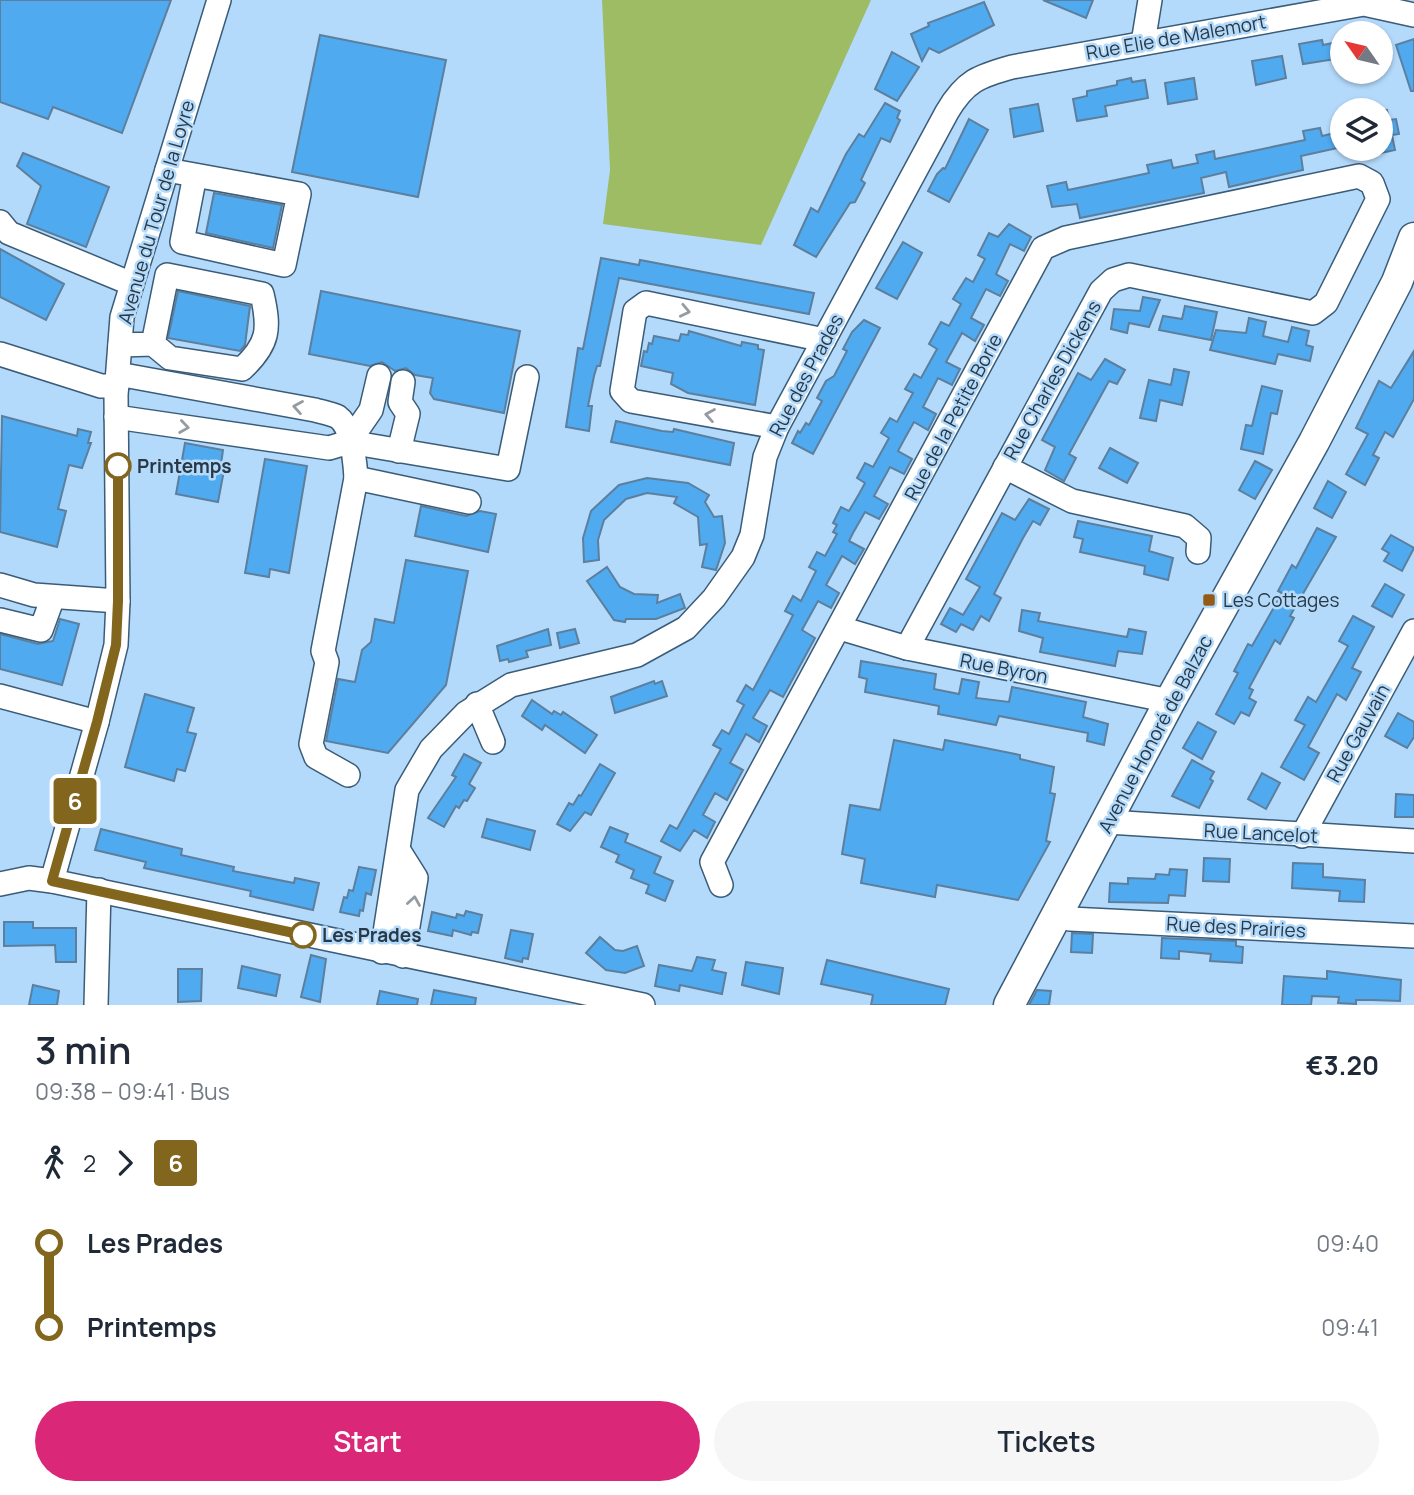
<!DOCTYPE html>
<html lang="en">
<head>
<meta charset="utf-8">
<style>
	:root { --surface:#fff; --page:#f6f6f7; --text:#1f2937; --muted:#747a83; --accent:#db2777 }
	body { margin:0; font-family:Manrope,sans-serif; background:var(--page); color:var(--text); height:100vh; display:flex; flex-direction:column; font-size:26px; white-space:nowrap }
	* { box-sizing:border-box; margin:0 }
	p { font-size:23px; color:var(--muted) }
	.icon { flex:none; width:38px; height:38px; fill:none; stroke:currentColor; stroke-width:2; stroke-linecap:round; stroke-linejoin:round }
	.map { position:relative; height:1005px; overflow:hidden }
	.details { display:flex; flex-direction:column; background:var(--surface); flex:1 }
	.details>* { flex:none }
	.badge { padding:0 14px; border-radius:5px; font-size:24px; line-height:46px }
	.needle { width:46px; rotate:304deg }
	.tools { position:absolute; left:1330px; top:21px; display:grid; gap:14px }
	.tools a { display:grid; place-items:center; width:63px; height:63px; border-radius:50%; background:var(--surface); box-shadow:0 2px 5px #0004; font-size:35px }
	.map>.badge { position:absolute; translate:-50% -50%; box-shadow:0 0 0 4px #fff }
	.legs { display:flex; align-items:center; gap:10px; height:77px; padding:0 35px; font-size:23px }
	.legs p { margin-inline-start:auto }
	.headline { display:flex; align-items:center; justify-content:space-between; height:119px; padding:0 35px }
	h1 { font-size:38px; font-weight:600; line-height:52px }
	.primary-button { display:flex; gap:14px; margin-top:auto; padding:14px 35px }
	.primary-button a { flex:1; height:80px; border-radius:42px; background:var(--accent); color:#fff; font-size:28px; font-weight:600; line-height:80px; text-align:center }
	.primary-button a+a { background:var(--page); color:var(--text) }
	ul { padding:0 35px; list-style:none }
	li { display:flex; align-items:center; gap:24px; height:84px; font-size:26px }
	li i { display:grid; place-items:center; width:10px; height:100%; margin:0 9px; background:currentColor }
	li i::after { content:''; width:18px; height:18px; margin:-9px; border:5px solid; border-radius:50%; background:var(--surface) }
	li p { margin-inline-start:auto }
	li:first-child i { background:linear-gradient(#0000 50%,currentColor 0) }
	li:last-child i { background:linear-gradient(currentColor 50%,#0000 0) }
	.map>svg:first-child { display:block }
</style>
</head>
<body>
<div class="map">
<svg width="1414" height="1005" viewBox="0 0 1414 1005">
	<rect width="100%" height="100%" fill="#b4dafb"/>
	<path fill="#9dbc63" d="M602,0H871L761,245L603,224L610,170Z"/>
	<g fill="#50aaf0" stroke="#5c7f9d" stroke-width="2">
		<path d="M0,0H171L122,133L53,107L48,119L0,102Z"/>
		<path d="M1043,0H1093L1086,18Z"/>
		<path d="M984,2L994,25L939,53L929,48L922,61L911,34L929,26L928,23Z"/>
		<path d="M320,35L446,60L418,197L292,172Z"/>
		<path d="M1414,39V91H1411L1396,45Z"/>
		<path d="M1322,40L1323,45L1342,41V58L1303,64L1299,44Z"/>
		<path d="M892,52L919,67L897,101L875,89Z"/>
		<path d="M1282,56L1286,78L1256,85L1252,61Z"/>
		<path d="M1131,78L1132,82L1145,80L1148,98L1105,106L1107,116L1077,121L1073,99L1087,96V91L1117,85V81Z"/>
		<path d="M1194,78L1197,99L1168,104L1165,83Z"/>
		<path d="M885,103L900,111L897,118L900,120L890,142L881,138L861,180L865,183L855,202L850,203L816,257L794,245L811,208L818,212L846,154L859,134L864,137Z"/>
		<path d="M1038,104L1043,131L1014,137L1010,109Z"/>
		<path d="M1387,110L1389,120L1396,119L1399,134L1392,135L1395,150L1381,153V111Z"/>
		<path d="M969,119L988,130L949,202L928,191L937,174L943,168L945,169Z"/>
		<path d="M1320,128L1322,136L1339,132L1342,147L1301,156L1303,170L1229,187L1226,172L1201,178L1204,193L1080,218L1077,204L1052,207L1047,186L1066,182L1068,190L1149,173L1147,165L1171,160L1173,168L1198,163L1196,155L1214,151L1215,159L1305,140L1303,131Z"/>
		<path d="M23,153L109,187L86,247L27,224L41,186L17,166Z"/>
		<path d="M214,193L282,205L273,248L206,233Z"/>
		<path d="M1009,224L1031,237L1024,251L1010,244L996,274L1008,281L1000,296L986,289L971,318L984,325L975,341L962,333L946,362L960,369L952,385L938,378L923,407L936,414L928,430L914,422L905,438L898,451L912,459L904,474L890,467L874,496L888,504L879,519L865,512L853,533L849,541L864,549L855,564L842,556L826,585L839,593L831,608L818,601L802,630L815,638L783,697L770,690L753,718L767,726L759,742L746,734L730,763L743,770L727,800L715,793L703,815L715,822L707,838L694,830L680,851L661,841L670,825L677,829L721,749L713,745L722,730L729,734L744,705L737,701L746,685L753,690L789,623L793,615L785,611L793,596L801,601L816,571L809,567L817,552L825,556L837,534L833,532L837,525L833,523L841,507L849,511L859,494L865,483L857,478L865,463L873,467L889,438L881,433L890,418L897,422L913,393L905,389L914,374L921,378L937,349L929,344L941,322L949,326L961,304L953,299L966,278L973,282L985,259L978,255L989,233L998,237Z"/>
		<path d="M903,242L922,253L897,299L876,288Z"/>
		<path d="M0,249L64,284L46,320L0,297Z"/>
		<path d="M601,258L639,265L640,260L814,293L809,314L619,278L600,366H597L594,376L588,406H592L589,431L566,427L578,348L583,349Z"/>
		<path d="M178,291L250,306L245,345L240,351L168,338Z"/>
		<path d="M321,291L520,331L504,413L434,399L430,393L433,378L415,375L406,368L395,371L382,362L370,366L309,354Z"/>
		<path d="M1143,297L1160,300L1149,327L1129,323L1127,333L1111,329L1114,309L1140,311Z"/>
		<path d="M1185,306L1217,312L1211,340L1159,330L1163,316L1182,319Z"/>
		<path d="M1249,318L1266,322L1263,336L1288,342L1292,327L1309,331L1306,345L1313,347L1310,361L1278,354L1275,364L1210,350L1216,330L1246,333Z"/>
		<path d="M864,320L880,328L813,454L792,443L798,431L800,433L806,423L809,425L822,401L817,398L826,381L834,376L847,351L843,349L852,332Z"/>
		<path d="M689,331L741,346L742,342L758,345V349L764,350L755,405L688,393L671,384L673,373L641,366L644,351L647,352L649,343L652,344L654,336L679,341L681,334L688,335Z"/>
		<path d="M1414,351V399L1393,437L1385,432L1373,455L1379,458L1365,485L1346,474L1368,434L1356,428L1379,381L1391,388Z"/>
		<path d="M1105,359L1125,370L1117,384L1109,381L1093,410L1069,454L1076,458L1064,481L1045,470L1055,447L1042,440L1078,373L1091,380Z"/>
		<path d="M1174,369L1189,372L1182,405L1160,400L1156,421L1140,418L1149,380L1171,385Z"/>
		<path d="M1262,386L1282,391L1277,414L1271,413L1263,454L1241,449L1246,425L1252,426Z"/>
		<path d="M2,416L77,436L78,429L91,432L88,443H91L82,468L69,465L58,509L66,511L57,547L0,532Z"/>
		<path d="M616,421L662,431L673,432L674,429L734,443L730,465L611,442Z"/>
		<path d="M185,443L223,450L221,464L225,465L218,502L176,494Z"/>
		<path d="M1110,448L1138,463L1127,483L1099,468Z"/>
		<path d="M265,459L307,466L289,573L270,569L269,577L245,573Z"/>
		<path d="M1255,461L1272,470L1255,499L1239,490Z"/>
		<path d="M647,478L688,483L709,495L705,502L714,517L722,516L725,543L716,570L702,567L707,544L700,545L698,517L674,503L677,497L647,493L626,499L604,520L598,540L599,560L584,562L583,538L591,511L619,485Z"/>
		<path d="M1328,481L1346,492L1332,518L1314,508Z"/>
		<path d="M1029,499L1049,509L1040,525L1033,521L1023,538L994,594L1001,598L989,621L981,616L973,630L961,624L956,632L941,624L950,608L963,615L980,587L966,579L1002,513L1015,520Z"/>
		<path d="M421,506L466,516L480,511L496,514L488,552L415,536Z"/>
		<path d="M1078,521L1152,536L1149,551L1173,558L1168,580L1144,574L1145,566L1080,552L1083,539L1074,537Z"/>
		<path d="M1317,528L1336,537L1290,616L1294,618L1280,644L1275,640L1249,688L1253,690L1249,698L1256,702L1249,716L1241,712L1234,724L1216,714L1238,673L1234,671L1248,644L1252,646L1282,593L1278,591L1292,565L1296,568Z"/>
		<path d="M1391,535L1414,548L1402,571L1384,561L1389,553L1382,549Z"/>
		<path d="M406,560L468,571L446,685L388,753L326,741L338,679L355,682L362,650L371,642L375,619L394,623Z"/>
		<path d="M607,567L620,587L634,594L658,595L657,603L680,594L685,608L656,619H626L625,622L614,620L587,581Z"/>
		<path d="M1385,584L1404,595L1392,617L1372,606Z"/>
		<path d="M1022,610L1040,613L1038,621L1121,636L1127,637L1129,629L1146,632L1142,654L1118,651L1115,666L1040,652L1043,638L1019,631Z"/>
		<path d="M1353,616L1374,627L1352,668L1361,672L1346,700L1337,694L1308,747L1319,753L1304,780L1281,767L1305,725L1295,720L1308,697L1316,702L1348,646L1339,641Z"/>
		<path d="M60,619L79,624L62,685L0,669V634L38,644L53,641Z"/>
		<path d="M548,629L551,645L526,651L528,657L509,662L508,659L500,661L497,646Z"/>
		<path d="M575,629L579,643L560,648L557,633Z"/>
		<path d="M861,661L936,674L934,689L959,694L962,679L979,682L976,698L1009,702L1012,687L1086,702L1083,717L1108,724L1104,745L1087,741L1088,733L999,716L996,725L938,714L939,706L865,692L867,679L859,677Z"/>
		<path d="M654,681L655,684L662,681L667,696L615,713L611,697Z"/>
		<path d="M145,694L194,708L187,732L196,734L185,771L177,769L174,781L125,767Z"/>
		<path d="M532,700L552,714L554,711L561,715L563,712L597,735L585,753L545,725L542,730L522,716Z"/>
		<path d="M1398,713L1414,722V737L1407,748L1385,736Z"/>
		<path d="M1198,722L1216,732L1202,759L1183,748Z"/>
		<path d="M894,740L943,750L945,740L1020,755V759L1054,767L1050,793L1055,794L1046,841L1050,842L1018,900L937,885L935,897L861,883L865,859L842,854L850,805L880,810Z"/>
		<path d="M464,754L481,763L469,784L475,788L467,801L464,800L459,808L456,806L444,827L428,818L456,777L452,775Z"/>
		<path d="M1192,760L1214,772L1210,779L1213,781L1199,808L1172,796Z"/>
		<path d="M600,764L615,773L591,815L585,812L570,831L557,824L569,803L573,805L579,795L581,796Z"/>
		<path d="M1262,773L1280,783L1266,809L1248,799Z"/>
		<path d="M1396,794L1414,795V817H1395Z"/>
		<path d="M487,819L535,831L530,850L482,837Z"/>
		<path d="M610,827L628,834L625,842L661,857L654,873L673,881L665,901L646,893L649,885L631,878L634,870L616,862L619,855L601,847Z"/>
		<path d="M101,829L182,849L181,855L234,867L233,871L294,883L295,878L319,883L313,910L250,896L251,891L144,868L146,862L95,850Z"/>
		<path d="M1204,858L1230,859L1229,882L1203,881Z"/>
		<path d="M1293,863L1323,864V877L1365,880L1364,902L1339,901L1340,891L1292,888Z"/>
		<path d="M359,867L376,870L371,895L366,893L363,911L360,910L359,916L340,912L344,897L347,898L349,890L353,891Z"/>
		<path d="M1170,869L1187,870L1185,896L1169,895L1168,903L1109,902L1110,883L1128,884V878L1155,879L1156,874L1169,875Z"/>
		<path d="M466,911L482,915L478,933L472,932L471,935L453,930L452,936L428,931L432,912L456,918L457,914L464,916Z"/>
		<path d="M4,922H33V928H76V962H56L55,945L4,946Z"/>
		<path d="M511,930L533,934L528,959L523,958L522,962L505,958Z"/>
		<path d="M1072,933L1093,934L1092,953L1071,952Z"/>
		<path d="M600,937L615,950L623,951L637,946L644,966L625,973L606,970L586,953Z"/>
		<path d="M1162,938L1236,941V946L1243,947L1242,963L1210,961L1211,954L1179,951V959L1161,958Z"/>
		<path d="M311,955L326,959L320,1002L301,997Z"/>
		<path d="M697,957L715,960L712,970L726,973L722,994L680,985L679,991L655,986L659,965L692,971Z"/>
		<path d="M827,960L949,989L945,1005H871L873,995L821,984Z"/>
		<path d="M746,962L783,968L779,994L742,985Z"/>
		<path d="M242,966L280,975L276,996L238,988Z"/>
		<path d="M178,969H202L201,1001L178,1002Z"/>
		<path d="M1327,971L1401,980L1400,1001L1372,1000H1356V1004L1338,1003L1339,997L1312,996L1311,1005H1282L1284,976L1327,979Z"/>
		<path d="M33,985L59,991L57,1005H29Z"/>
		<path d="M434,990L476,998L475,1005H431Z"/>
		<path d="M1037,990L1051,991L1049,1005H1029Z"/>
		<path d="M380,991L418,999L417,1005H377Z"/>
	</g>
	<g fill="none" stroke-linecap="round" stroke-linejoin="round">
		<g stroke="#3a5c78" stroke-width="26">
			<g id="minor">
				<path d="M1143,43L1150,0"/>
				<path d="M167,170L299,194L284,265L182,242L195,175"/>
				<path d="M0,222L9,233L132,284"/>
				<path d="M120,345L153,344L167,275L262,294C270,329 269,344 242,369L170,358L153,344"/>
				<path d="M0,354L101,386H117"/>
				<path d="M118,374L315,410C322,412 332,414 338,417C352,427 355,462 356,478L323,651L327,662L311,744L316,757L348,775"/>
				<path d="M116,417L329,448L349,442L508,469L527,377"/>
				<path d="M777,427L631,401L622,391L635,311L646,303L824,340"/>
				<path d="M349,442L371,410L379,376"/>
				<path d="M399,451L408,414L400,402L403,382"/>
				<path d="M1005,467L1072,501L1185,526L1199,538L1198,552"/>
				<path d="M356,478L469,502"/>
				<path d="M0,585L34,595L118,601"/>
				<path d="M0,620L41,630L53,597"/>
				<path d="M840,628L907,648L1170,701"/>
				<path d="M0,696L97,722"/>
				<path d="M477,704L493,742"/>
				<path d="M1108,822L1414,841"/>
				<path d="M1302,836L1414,631"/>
				<path d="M399,851L416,878L403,956"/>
				<path d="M52,881L97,722L116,645L118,601L116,395L122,317L219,0"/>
				<path d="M0,884L29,878L52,881L643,1005"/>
				<path d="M721,885L712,862L1043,248L1066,238L1359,176L1372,183L1378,199L1326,303L1313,313L1129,275L1113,280L1101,291L907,648"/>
				<path d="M1058,915L1070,919L1414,936"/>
				<path d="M382,952L407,790L431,749L466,713L511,685L637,655L686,628L714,598L743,557L752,535L765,457L777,427L947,112C965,81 979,76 1012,67L1364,4L1414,15"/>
				<path d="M96,1005L99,890"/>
			</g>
		</g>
		<g stroke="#3a5c78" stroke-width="33">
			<path id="major" d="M1009,1005L1170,701L1314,442L1397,282L1414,238"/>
		</g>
		<use href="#minor" stroke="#fff" stroke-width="23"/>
		<use href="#major" stroke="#fff" stroke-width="30"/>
	</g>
	<defs><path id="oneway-chevron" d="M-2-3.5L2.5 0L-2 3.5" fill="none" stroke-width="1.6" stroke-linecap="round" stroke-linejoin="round" transform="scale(1.75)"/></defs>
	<g stroke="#949ca2">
		<use href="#oneway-chevron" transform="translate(685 311) rotate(12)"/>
		<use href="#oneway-chevron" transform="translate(298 407) rotate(-170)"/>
		<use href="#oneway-chevron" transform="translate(710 415) rotate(-170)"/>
		<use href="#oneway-chevron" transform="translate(184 427) rotate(8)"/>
		<use href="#oneway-chevron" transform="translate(414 901) rotate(-81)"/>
	</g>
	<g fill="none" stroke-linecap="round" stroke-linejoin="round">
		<g stroke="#fff" stroke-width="16">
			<path id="line-1" d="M118,466V601L116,645L97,722L52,881L303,935"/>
		</g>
		<use href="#line-1" stroke="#82661e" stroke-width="10"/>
	</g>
	<g fill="#fff" stroke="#82661e" stroke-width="3.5">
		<circle cx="118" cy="466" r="12"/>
		<circle cx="303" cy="935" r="12"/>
	</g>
	<rect fill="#945b16" stroke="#b4dafb" stroke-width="2.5" x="1202" y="593" width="14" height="14" rx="3.5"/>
	<g text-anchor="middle" stroke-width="5" stroke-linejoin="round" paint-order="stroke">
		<g font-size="19" fill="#293845" stroke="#b4dafb">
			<text transform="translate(1176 37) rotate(-10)" y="7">Rue Elie de Malemort</text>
			<text transform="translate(156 212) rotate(-74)" y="7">Avenue du Tour de la Loyre</text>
			<text transform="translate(806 375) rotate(-62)" y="7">Rue des Prades</text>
			<text transform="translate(1052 380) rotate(-61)" y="7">Rue Charles Dickens</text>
			<text transform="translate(953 417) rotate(-62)" y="7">Rue de la Petite Borie</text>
			<text transform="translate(1004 668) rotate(11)" y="7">Rue Byron</text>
			<text transform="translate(1358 733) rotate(-61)" y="7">Rue Gauvain</text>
			<text transform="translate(1155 734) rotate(-62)" y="7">Avenue Honoré de Balzac</text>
			<text transform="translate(1261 833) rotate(3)" y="7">Rue Lancelot</text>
			<text transform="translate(1236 927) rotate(3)" y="7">Rue des Prairies</text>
		</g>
		<g font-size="19" font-weight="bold" fill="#293845" stroke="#b4dafb" text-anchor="start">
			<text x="137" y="473">Printemps</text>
			<text x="322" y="942">Les Prades</text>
		</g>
		<g font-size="19" fill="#293845" stroke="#b4dafb" text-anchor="start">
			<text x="1223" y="607">Les Cottages</text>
		</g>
	</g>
</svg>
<div class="tools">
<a><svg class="needle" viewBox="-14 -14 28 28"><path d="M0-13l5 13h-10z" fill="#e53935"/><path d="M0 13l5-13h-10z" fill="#747a83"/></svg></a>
<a><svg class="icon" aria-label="layers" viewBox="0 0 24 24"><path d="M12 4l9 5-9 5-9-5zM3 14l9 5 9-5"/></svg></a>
</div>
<b class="badge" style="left:75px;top:801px;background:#82661e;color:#fff">6</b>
</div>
<section class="details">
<div class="headline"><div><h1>3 min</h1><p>09:38 – 09:41 · Bus</p></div><b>€3.20</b></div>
<div class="legs"><svg class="icon" aria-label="walk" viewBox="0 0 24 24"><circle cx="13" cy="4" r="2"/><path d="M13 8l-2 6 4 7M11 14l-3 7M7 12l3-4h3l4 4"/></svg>2<svg class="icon" aria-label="forward" viewBox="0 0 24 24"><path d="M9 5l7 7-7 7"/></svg><b class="badge" style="background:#82661e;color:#fff">6</b></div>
<ul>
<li><i style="color:#82661e"></i><b>Les Prades</b><p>09:40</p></li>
<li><i style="color:#82661e"></i><b>Printemps</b><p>09:41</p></li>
</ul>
<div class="primary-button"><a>Start</a><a>Tickets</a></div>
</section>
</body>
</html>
